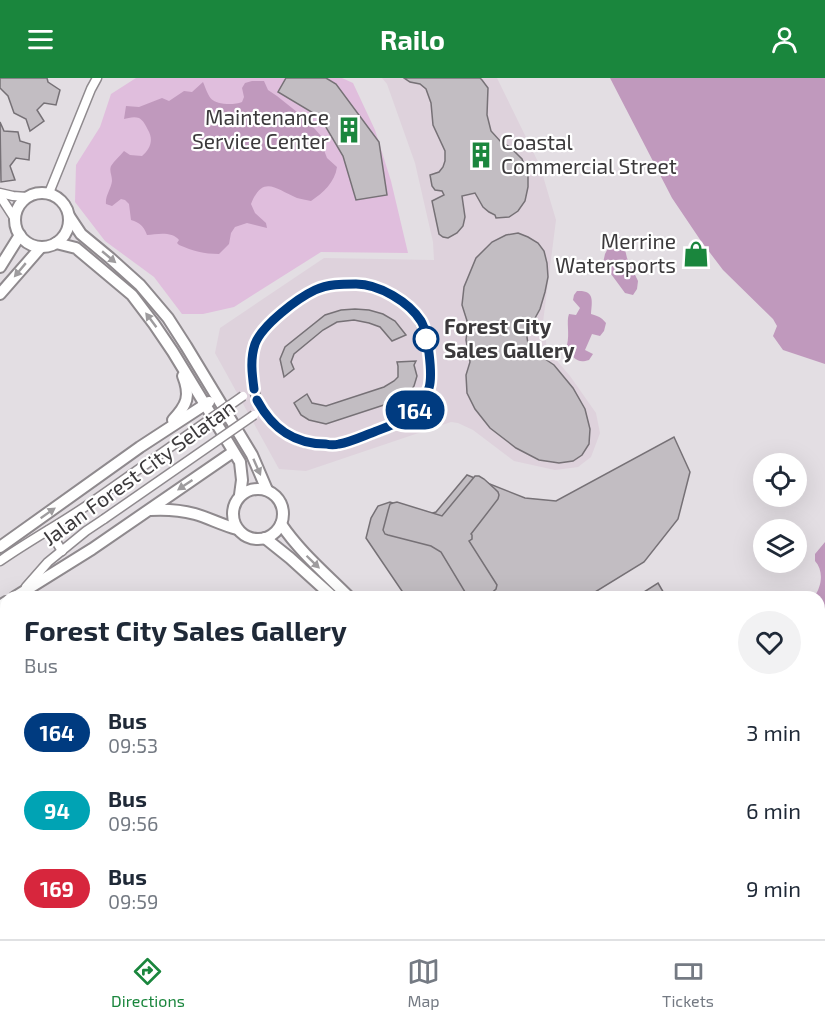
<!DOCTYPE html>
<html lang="en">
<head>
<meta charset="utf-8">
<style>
	:root { --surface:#fff; --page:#f2f2f3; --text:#1f2937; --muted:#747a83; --line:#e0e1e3; --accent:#1a863d }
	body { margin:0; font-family:"Exo 2",sans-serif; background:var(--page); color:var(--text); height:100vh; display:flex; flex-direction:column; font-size:22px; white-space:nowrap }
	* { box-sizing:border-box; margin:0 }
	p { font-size:20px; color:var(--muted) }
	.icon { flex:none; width:33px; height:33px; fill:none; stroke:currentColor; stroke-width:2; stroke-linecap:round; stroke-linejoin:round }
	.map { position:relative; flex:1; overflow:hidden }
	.panel { position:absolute; left:0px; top:513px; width:825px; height:348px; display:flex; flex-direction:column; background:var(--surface); border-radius:18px 18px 0 0; box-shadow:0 6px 24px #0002 }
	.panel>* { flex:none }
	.badge { padding:0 12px; border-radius:20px; font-size:21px; line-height:39px }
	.tools { position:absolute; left:753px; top:375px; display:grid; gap:12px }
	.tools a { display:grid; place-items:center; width:54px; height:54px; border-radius:50%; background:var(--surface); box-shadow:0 6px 24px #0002; font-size:30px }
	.map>.badge { position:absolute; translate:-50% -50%; box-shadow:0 0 0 3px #fff }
	.round { display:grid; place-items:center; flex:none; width:63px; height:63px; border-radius:32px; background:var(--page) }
	.overview { display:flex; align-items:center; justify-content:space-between; height:102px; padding:0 24px }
	h1 { font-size:28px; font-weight:700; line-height:45px }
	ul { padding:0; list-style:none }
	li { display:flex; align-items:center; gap:18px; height:78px; padding:0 24px }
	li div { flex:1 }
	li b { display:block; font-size:22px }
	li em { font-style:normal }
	li .badge { min-width:66px; font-weight:700; text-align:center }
	header { display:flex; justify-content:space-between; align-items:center; height:78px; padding:0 24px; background:var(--accent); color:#fff; font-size:27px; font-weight:700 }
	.tab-bar { display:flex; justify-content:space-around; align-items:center; height:84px; border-top:2px solid var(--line); background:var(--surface); font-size:16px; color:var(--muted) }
	.tab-bar a { display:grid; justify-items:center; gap:3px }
	.tab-bar .current { color:var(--accent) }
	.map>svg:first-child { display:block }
</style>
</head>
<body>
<header><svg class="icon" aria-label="menu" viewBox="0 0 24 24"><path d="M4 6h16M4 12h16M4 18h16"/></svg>Railo<svg class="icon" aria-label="person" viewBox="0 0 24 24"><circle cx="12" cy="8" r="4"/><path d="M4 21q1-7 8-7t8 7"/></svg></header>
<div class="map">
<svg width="825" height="861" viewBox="0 0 825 861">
	<rect width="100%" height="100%" fill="#e3dee3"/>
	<path fill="#ded2dc" d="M382,0H497L540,88L556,142L543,244L547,271L570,298L596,335L600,355L591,379L578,389L555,392L514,383L473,352L458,345L451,344L306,393L279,391L215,275L220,250L324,180L434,182L433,164L415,85L387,6Z"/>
	<g fill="#e0bedd">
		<path d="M136,0H342L353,5L375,52L391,103L408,175L321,174L234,229L203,236H182L154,199L105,163L75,124L76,87L100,49L111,16Z"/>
		<path d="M6,557V855H84L47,861H0V562Z"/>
		<path d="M97,855H167L162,861H135Z"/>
	</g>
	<g fill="#c099bd">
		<path d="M610,0H825V286L783,272L773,258L777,248L773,241L723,192L701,163L672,120Z"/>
		<path d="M252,3H264L268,12L277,18L307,42L321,58L322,67L327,80L337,89C335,104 323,115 311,123C306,122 301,121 297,120C276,111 263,96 251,126L255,135L266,145L267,150L247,145L235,149L231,155L229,166L219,176C204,176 193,173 179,167L177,165L179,162C172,153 157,156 147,157C143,147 140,145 131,142L129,126L125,122L121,121L112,128L106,126C105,118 111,111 112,103C112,97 109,93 111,88C114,83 120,78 124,73L130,77L142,78C150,71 154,62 148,52C146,48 143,42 139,40C134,38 128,40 124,41L126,28L139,29L162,20L169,23L184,13L192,14L203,4C209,18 209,25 227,26C233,26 236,26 242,24L244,19L242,10L245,5Z"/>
		<path d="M614,159H622L627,180L638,203L637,211L633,217L625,215L603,185L605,176Z"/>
		<path d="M577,213C595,212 592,223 591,236C598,238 601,239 606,245L604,253L600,258L592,256L585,272L593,276L589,282C582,284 579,284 573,279V273L567,267C570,256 566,243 569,236L576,237L580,230L573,222L574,217Z"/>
		<path d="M825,464V785L819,793V519H814C822,508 824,493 815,483V476Z"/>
		<path d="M825,799V861H778L783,855H819V807Z"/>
		<path d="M551,855H769L764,861H546Z"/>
	</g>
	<g fill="#c2bdc2" stroke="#767176" stroke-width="1.5">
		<path d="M0,0H47L48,4L60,12L56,27L44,25L37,32L44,43L30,53L26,41L14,35L8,18L0,10Z"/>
		<path d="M286,0H326L336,6L379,64L387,117L356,122L343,78L320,39L278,14Z"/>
		<path d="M404,0H480L482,2L488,10L487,37L491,53L501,64L510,69L522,81L528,96V109L525,123L518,133L509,139L496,140L495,137L489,134L483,129L475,115L462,118L465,139L463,148L457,155L448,160L443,159L439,156L432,123L444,117L442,113L435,112L432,108L430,97L439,94L443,89L445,83V73L433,47L431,25L426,11L420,6L410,4Z"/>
		<path d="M0,44L4,53L18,54L20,63L30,66L29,82L16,80L10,88L15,102L1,104Z"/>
		<path d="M518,155L528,159L538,165L544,173L547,185L548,199L545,214L540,231L528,253L527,259L528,266L533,273L554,287L573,310L585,331L590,351L589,366L582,377L573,383L559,385L539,382L516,370L490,350L475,331L467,315L466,297L470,284L466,262L468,246L462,227L464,209L476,180L492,164L506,157Z"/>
		<path d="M355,231L369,232L383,236L395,243L406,257L392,263L380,249L369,245L354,242L337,244L323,252L294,276L291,284L294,291L284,299L280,281L285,269L325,237L341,232Z"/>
		<path d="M416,283L414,287L417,298L414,308L408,317L393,324L326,346L309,342L301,337L294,325L307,316L312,325L326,328L384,309L394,303L398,299V288L397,284Z"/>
		<path d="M674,359L690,394L678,441L644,484L587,519H406L366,460L371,440L378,428L390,424L426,437L436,434L467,397L525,420L556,423Z"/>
		<path d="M475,398H479L484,401L495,411L498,414L499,417L498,421L471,456L472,457V461L469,463L497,507L496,511L487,519H468L441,474L431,468L388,457L385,456L383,452L388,433L390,426L393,425L397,424L442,438Z"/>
		<path d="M658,505L665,517L662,519H636Z"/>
	</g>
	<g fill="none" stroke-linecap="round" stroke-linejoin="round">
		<g stroke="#8f8a8e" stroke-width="11">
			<g id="minor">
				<path d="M0,115L13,118L27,119"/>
				<path d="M49,115L91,11L97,0"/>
				<path d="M0,118L15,141"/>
				<path d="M337,206C345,206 353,205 360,206C384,209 417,228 423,252C428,267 434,295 429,310C425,323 411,337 400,344C392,349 345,366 336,367C329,367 320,367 313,366C291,364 270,346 260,327C254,316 250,301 252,288C253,281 253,272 255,265C262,247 298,220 315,212C322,209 330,208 337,206Z"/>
				<path d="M49,452L62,473"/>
				<path d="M0,483C30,462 62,445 92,424"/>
				<path d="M26,509L48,484L86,453L104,441"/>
			</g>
		</g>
		<g stroke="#8f8a8e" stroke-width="14">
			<g id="tertiary">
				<circle cx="42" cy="142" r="27"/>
				<path d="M69,138L81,156L110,180L140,207L168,240L186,268L252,377L267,412"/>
				<path d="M56,165L76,170L132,217L154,246L173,274L240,384L242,402L240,417"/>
				<path d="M0,189L20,157"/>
				<path d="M0,216L41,169"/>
				<path d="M173,342C187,327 191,318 183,298"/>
				<circle cx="258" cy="436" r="25"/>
				<path d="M150,432C166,431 180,432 195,436C209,440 222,447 237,451"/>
				<path d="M281,446C300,474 325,495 349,519"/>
				<path d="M265,460L290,480L333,519"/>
				<path d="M0,469L140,369L209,324"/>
				<path d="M15,519L92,471L233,374"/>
				<path d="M0,528L6,524"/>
				<path d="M505,861L510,855"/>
			</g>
		</g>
		<use href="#minor" stroke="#fff" stroke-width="8"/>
		<use href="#tertiary" stroke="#fff" stroke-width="10"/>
		<g stroke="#8f8a8e" stroke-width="11" stroke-linecap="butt">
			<g id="minor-bridge">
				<path d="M92,424L243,318"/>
				<path d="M104,441L254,337"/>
			</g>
		</g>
		<use href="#minor-bridge" stroke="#fff" stroke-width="8"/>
	</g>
	<defs><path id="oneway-solid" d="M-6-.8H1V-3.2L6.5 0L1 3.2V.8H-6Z" transform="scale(1.5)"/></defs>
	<g fill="#9e9c9e">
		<use href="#oneway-solid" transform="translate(109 179) rotate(40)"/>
		<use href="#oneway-solid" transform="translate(20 192) rotate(130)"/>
		<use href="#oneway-solid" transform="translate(151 242) rotate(-127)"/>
		<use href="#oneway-solid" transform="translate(257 389) rotate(66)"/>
		<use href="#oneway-solid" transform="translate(185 407) rotate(146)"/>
		<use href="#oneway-solid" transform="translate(48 435) rotate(-35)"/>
		<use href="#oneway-solid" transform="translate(313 484) rotate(44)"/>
	</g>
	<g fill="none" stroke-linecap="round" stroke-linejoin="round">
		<g stroke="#fff" stroke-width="14">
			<path id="line" d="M254,311C252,296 250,281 255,266C262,247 298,220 315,212C328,206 342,206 356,206C379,206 409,224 421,243C428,255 433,297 429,310C427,316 421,325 417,330C406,343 389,348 374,354C363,358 351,364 339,366C335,367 330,367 326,366C293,366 272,350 257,322"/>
		</g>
		<use href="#line" stroke="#003b80" stroke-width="9"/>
	</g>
	<defs>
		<g id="building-bare" transform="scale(2.07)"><path d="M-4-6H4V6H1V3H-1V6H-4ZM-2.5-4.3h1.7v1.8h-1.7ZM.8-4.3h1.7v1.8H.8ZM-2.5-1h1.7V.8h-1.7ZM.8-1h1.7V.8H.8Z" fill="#1a863d" stroke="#fff" stroke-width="2.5" paint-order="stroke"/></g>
		<g id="shop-bare" transform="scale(2.07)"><path d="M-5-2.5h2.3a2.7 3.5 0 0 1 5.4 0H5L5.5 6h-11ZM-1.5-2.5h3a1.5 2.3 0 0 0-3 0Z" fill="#1a863d" stroke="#fff" stroke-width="2.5" paint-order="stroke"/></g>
	</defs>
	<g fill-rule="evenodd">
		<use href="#building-bare" x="349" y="52"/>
		<use href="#building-bare" x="481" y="77"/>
		<use href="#shop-bare" x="696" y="176"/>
	</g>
	<circle fill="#fff" stroke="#003b80" stroke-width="3" cx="426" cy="261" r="12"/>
	<g text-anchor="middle" stroke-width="4.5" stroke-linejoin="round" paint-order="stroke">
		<g font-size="21" fill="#3c3a3c" stroke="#fff" text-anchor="end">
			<text x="329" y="47">Maintenance<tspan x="329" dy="24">Service Center</tspan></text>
			<text x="501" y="72" text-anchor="start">Coastal<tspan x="501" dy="24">Commercial Street</tspan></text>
			<text x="676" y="171">Merrine<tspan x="676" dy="24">Watersports</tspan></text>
		</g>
		<g font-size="21" font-weight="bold" fill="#3c3a3c" stroke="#fff" text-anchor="start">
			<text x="444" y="256">Forest City<tspan x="444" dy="24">Sales Gallery</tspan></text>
		</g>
		<g font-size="21" fill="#3c3a3c" stroke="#fff">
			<text transform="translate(139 395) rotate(-36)" y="7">Jalan Forest City Selatan</text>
		</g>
	</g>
</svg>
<div class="tools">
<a><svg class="icon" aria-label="locate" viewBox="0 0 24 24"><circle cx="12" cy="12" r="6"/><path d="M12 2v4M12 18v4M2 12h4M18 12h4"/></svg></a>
<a><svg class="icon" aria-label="layers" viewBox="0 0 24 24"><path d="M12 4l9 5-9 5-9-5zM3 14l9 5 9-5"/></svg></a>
</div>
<b class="badge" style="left:415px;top:332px;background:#003b80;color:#fff">164</b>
<section class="panel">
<div class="overview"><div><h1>Forest City Sales Gallery</h1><p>Bus</p></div><a class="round"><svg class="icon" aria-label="heart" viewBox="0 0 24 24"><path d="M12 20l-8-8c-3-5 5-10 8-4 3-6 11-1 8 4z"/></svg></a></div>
<ul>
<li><span class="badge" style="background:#003b80;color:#fff">164</span><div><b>Bus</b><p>09:53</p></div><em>3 min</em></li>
<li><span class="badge" style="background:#00a3b4;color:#fff">94</span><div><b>Bus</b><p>09:56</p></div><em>6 min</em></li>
<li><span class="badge" style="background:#d7263d;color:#fff">169</span><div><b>Bus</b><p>09:59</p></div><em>9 min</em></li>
</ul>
</section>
</div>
<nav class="tab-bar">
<a class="current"><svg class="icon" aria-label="directions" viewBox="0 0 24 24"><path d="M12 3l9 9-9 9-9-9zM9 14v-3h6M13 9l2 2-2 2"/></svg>Directions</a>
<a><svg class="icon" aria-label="map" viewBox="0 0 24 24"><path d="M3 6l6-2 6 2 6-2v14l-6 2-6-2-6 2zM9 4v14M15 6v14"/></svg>Map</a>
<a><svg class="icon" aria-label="tickets" viewBox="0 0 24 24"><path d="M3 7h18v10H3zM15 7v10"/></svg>Tickets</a>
</nav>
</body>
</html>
